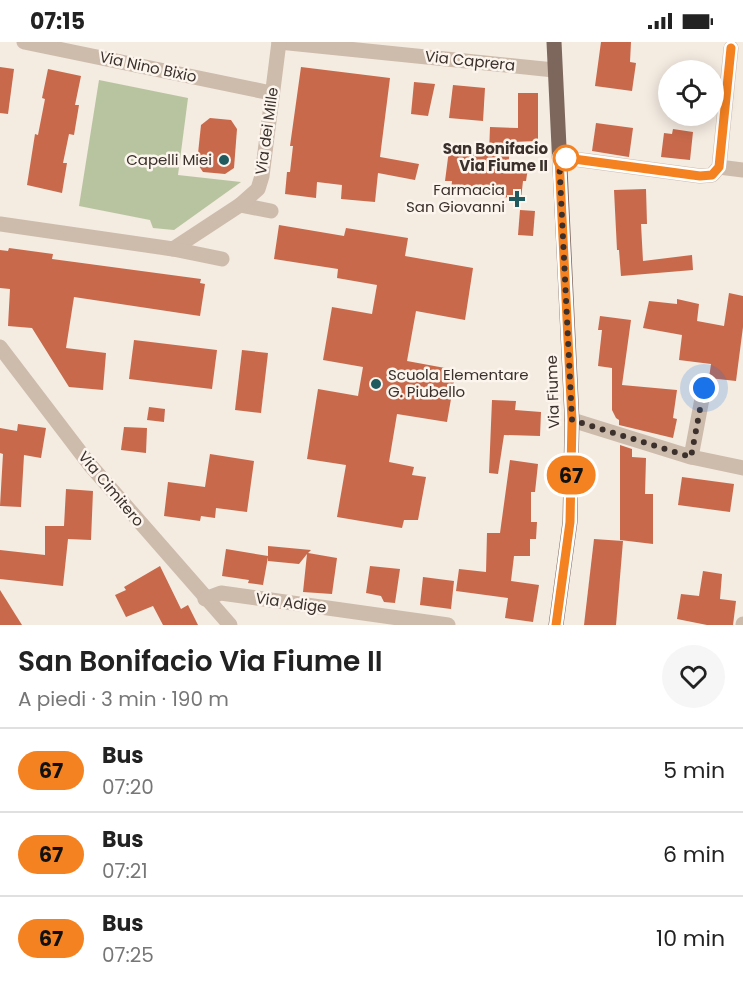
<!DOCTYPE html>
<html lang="it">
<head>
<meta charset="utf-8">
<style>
	:root { --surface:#fff; --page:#f6f6f6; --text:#222; --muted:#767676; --line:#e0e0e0 }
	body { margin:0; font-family:Poppins,sans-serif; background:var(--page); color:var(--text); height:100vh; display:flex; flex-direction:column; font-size:22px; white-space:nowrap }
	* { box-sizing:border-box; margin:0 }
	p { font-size:20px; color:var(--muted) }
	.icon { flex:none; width:33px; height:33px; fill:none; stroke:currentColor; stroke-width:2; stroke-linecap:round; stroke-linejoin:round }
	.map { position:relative; height:583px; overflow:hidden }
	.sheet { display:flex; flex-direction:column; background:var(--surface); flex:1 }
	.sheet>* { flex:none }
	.badge { padding:0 12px; border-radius:20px; font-size:21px; line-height:39px }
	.tools { position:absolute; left:658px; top:18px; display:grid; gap:12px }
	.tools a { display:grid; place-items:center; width:66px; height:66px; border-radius:50%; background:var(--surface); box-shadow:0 3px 15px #0003; font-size:30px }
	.you { position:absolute; width:30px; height:30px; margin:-15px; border:4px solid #fff; border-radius:50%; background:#1a73e8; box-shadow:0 0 0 9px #1a73e833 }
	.map>.badge { position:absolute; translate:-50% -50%; box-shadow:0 0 0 3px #fff }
	.round { display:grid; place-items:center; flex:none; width:63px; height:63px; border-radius:32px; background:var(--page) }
	.summary { display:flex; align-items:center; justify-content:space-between; height:102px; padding:0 18px }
	h1 { font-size:28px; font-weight:600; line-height:45px }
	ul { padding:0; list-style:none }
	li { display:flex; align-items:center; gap:18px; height:84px; padding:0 18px; border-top:2px solid var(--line) }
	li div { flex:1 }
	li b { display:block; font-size:22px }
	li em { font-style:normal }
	li .badge { min-width:66px; font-weight:700; text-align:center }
	.status { display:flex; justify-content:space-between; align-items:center; height:42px; padding:0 30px; background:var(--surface); direction:ltr }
	.status svg { height:16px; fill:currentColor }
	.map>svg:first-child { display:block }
</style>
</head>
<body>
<div class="status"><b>07:15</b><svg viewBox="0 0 49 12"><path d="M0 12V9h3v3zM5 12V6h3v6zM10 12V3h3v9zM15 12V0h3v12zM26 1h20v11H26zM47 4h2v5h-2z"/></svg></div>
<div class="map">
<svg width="743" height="583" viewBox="0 0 743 583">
	<rect width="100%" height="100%" fill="#f4ebe1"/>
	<path fill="#b8c4a0" d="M99,38L188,56L178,133L241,140L174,188L153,186L150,178L79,164Z"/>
	<g fill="#c8694b">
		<path d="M601,0H631L630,20L636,21L632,49L595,44Z"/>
		<path d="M0,25L14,27L8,72L0,71Z"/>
		<path d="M301,25L390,36L380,115L419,122L415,138L378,131L375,160L341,157L342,143L317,140L316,156L285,152L287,130H290L293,104H290Z"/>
		<path d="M48,27L81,34L75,63H79L74,93L69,92L63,121H67L62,151L27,143L35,92L38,93L45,57L42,56Z"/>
		<path d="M414,40L435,42L428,74L411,72Z"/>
		<path d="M453,43L485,46L483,79L449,76Z"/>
		<path d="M518,51H538V99L511,100L508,124L528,126L526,139H523L521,157L451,149L452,139H445L449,108L489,112L490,85L518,86Z"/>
		<path d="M210,76L231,78L237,87L234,126L225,132L203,130L197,121L201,83Z"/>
		<path d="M596,81L633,86L629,115L592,109Z"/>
		<path d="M673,87L693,90L690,118L661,115L664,91L672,92Z"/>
		<path d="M646,147L647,182H641L643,219L692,213L693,228L621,234L619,208H617L614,148Z"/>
		<path d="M520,168L535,169L533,194L518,193Z"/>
		<path d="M279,183L344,194L346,186L408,196L405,214L473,226L465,278L416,269L407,319L456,328L447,380L397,372L389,420L414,425L412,433L426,435L418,478H404L402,486L337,475L346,423L307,417L318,347L358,354L363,325L323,318L332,265L372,272L377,243L337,236L338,227L274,217Z"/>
		<path d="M9,206L53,212L52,217L201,237L200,241L205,242L200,274L74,255L66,306L106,311L103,348L69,345L32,286L8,284L10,247L0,246V208L8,209Z"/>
		<path d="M729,251L743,254V285L736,339L709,336L711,322L679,318L682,293L643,286L649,259L677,262V257L699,262L697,279L724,284Z"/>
		<path d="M600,274L631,278L622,343L677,348L673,376L677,377L673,396L619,383V378L616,376L612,368V326L598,324L602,288H598Z"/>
		<path d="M134,298L217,308L212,347L129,337Z"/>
		<path d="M242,308L268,311L261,371L235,368Z"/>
		<path d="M492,358L516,359L515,368L541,370L540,394L504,393L498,432L489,431Z"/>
		<path d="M149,365L165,367L164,380L147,378Z"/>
		<path d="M18,382L46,386L41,416L24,413L21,465L0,464L3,412L0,411V386L17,389Z"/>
		<path d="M124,385L147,386L146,411L121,408Z"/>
		<path d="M620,403L632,407V415L646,416L645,452H653V502L620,498Z"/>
		<path d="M210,412L254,419L247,470L216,466L215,476L201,474L200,479L164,474L168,440L205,445Z"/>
		<path d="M510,418L538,422L535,450H531V480H537L536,497H530V514H514L511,539L539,543L533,580L505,576L508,556L456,549L459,527L486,530L487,491H500Z"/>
		<path d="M682,435L734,442L730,470L678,463Z"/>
		<path d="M66,447L93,449L91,498L68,497L63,544L0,537V508L45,513V484H64Z"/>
		<path d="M594,497L623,499L616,583H584Z"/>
		<path d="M268,504L311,508L308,511L337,516L332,552L303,550L307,512L299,522L268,519V515L263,543L248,541L249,538L222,534L226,507L268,514Z"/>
		<path d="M160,524L181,567L188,563L198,583H163L153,564L126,575L115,553L126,548L124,545Z"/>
		<path d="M370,524L400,527L395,561L384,560L381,554L366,551Z"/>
		<path d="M703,529L722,532L720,557L736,559L733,583H707L677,577L681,552L699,554Z"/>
		<path d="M423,535L454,539L451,567L420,563Z"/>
		<path d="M0,548L22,583H0Z"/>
	</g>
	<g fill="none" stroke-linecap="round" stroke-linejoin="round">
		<g stroke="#cdbbac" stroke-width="15">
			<path d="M24,0L271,51"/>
			<path d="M279,0L554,28"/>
			<path d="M559,115L700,134L712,133L719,125L731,6"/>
			<path d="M719,125L743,128"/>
			<path d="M240,163L271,169"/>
			<path d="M0,182L173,207L240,163L258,147L262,134L279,0"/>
			<path d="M173,207L222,217"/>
			<path d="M0,305L90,423L230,583"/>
			<path d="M572,378L691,415L743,426"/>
			<path d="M691,415L704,346"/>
			<path d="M205,557L221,551L448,583"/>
			<path d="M743,583V582"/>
		</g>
		<path stroke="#7d675c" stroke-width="15" d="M554,0L572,378L570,480L556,583"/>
	</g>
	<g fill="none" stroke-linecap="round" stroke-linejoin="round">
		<g stroke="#fff" stroke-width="14">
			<path id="line" d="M556,583L570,480L572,378L559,115L700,134L712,133L719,125L731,6"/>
		</g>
		<use href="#line" stroke="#f58220" stroke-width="9"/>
		<path stroke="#3b302b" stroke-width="6" stroke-dasharray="0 10.8" d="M566,116L559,115L572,378L691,415L704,346"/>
	</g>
	<circle fill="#fff" stroke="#f58220" stroke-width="3" cx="566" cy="116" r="12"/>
	<g fill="#1f5a5e" stroke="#fbf5ee" stroke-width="2">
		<circle cx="224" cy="118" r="6"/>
		<path d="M514 148h6v6h6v6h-6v6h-6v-6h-6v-6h6z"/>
		<circle cx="376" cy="342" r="6"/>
	</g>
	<g text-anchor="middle" stroke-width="5" stroke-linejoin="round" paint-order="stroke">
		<g font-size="15" fill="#3b302b" stroke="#fbf5ee">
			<text transform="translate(470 19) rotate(6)" y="5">Via Caprera</text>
			<text transform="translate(148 25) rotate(12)" y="5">Via Nino Bixio</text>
			<text transform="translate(267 89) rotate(-82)" y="5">Via dei Mille</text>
			<text transform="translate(553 350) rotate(-92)" y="5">Via Fiume</text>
			<text transform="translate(111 447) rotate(50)" y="5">Via Cimitero</text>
			<text transform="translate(291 561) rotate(8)" y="5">Via Adige</text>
		</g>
		<g font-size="15" font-weight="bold" fill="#3b302b" stroke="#fbf5ee" text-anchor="end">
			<text x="548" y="112">San Bonifacio<tspan x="548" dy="17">Via Fiume II</tspan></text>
		</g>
		<g font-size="15" fill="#3b302b" stroke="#fbf5ee" text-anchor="end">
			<text x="212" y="123">Capelli Miei</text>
			<text x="505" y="153">Farmacia<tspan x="505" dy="17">San Giovanni</tspan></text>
			<text x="388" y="338" text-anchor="start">Scuola Elementare<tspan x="388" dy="17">G. Piubello</tspan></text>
		</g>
	</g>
</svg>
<div class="tools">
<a><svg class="icon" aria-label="locate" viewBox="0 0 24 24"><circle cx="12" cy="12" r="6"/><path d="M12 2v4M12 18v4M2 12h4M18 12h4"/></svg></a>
</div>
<div class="you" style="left:704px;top:346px"></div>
<b class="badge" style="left:571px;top:433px;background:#f58220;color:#111">67</b>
</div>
<section class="sheet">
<div class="summary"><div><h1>San Bonifacio Via Fiume II</h1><p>A piedi · 3 min · 190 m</p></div><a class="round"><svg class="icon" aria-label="heart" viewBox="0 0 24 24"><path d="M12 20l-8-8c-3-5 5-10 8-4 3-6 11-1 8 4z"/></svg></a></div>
<ul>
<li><span class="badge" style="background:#f58220;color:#111">67</span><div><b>Bus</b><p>07:20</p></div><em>5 min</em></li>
<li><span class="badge" style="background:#f58220;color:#111">67</span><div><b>Bus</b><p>07:21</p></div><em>6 min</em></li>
<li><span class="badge" style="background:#f58220;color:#111">67</span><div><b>Bus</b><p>07:25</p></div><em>10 min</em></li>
</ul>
</section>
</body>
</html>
